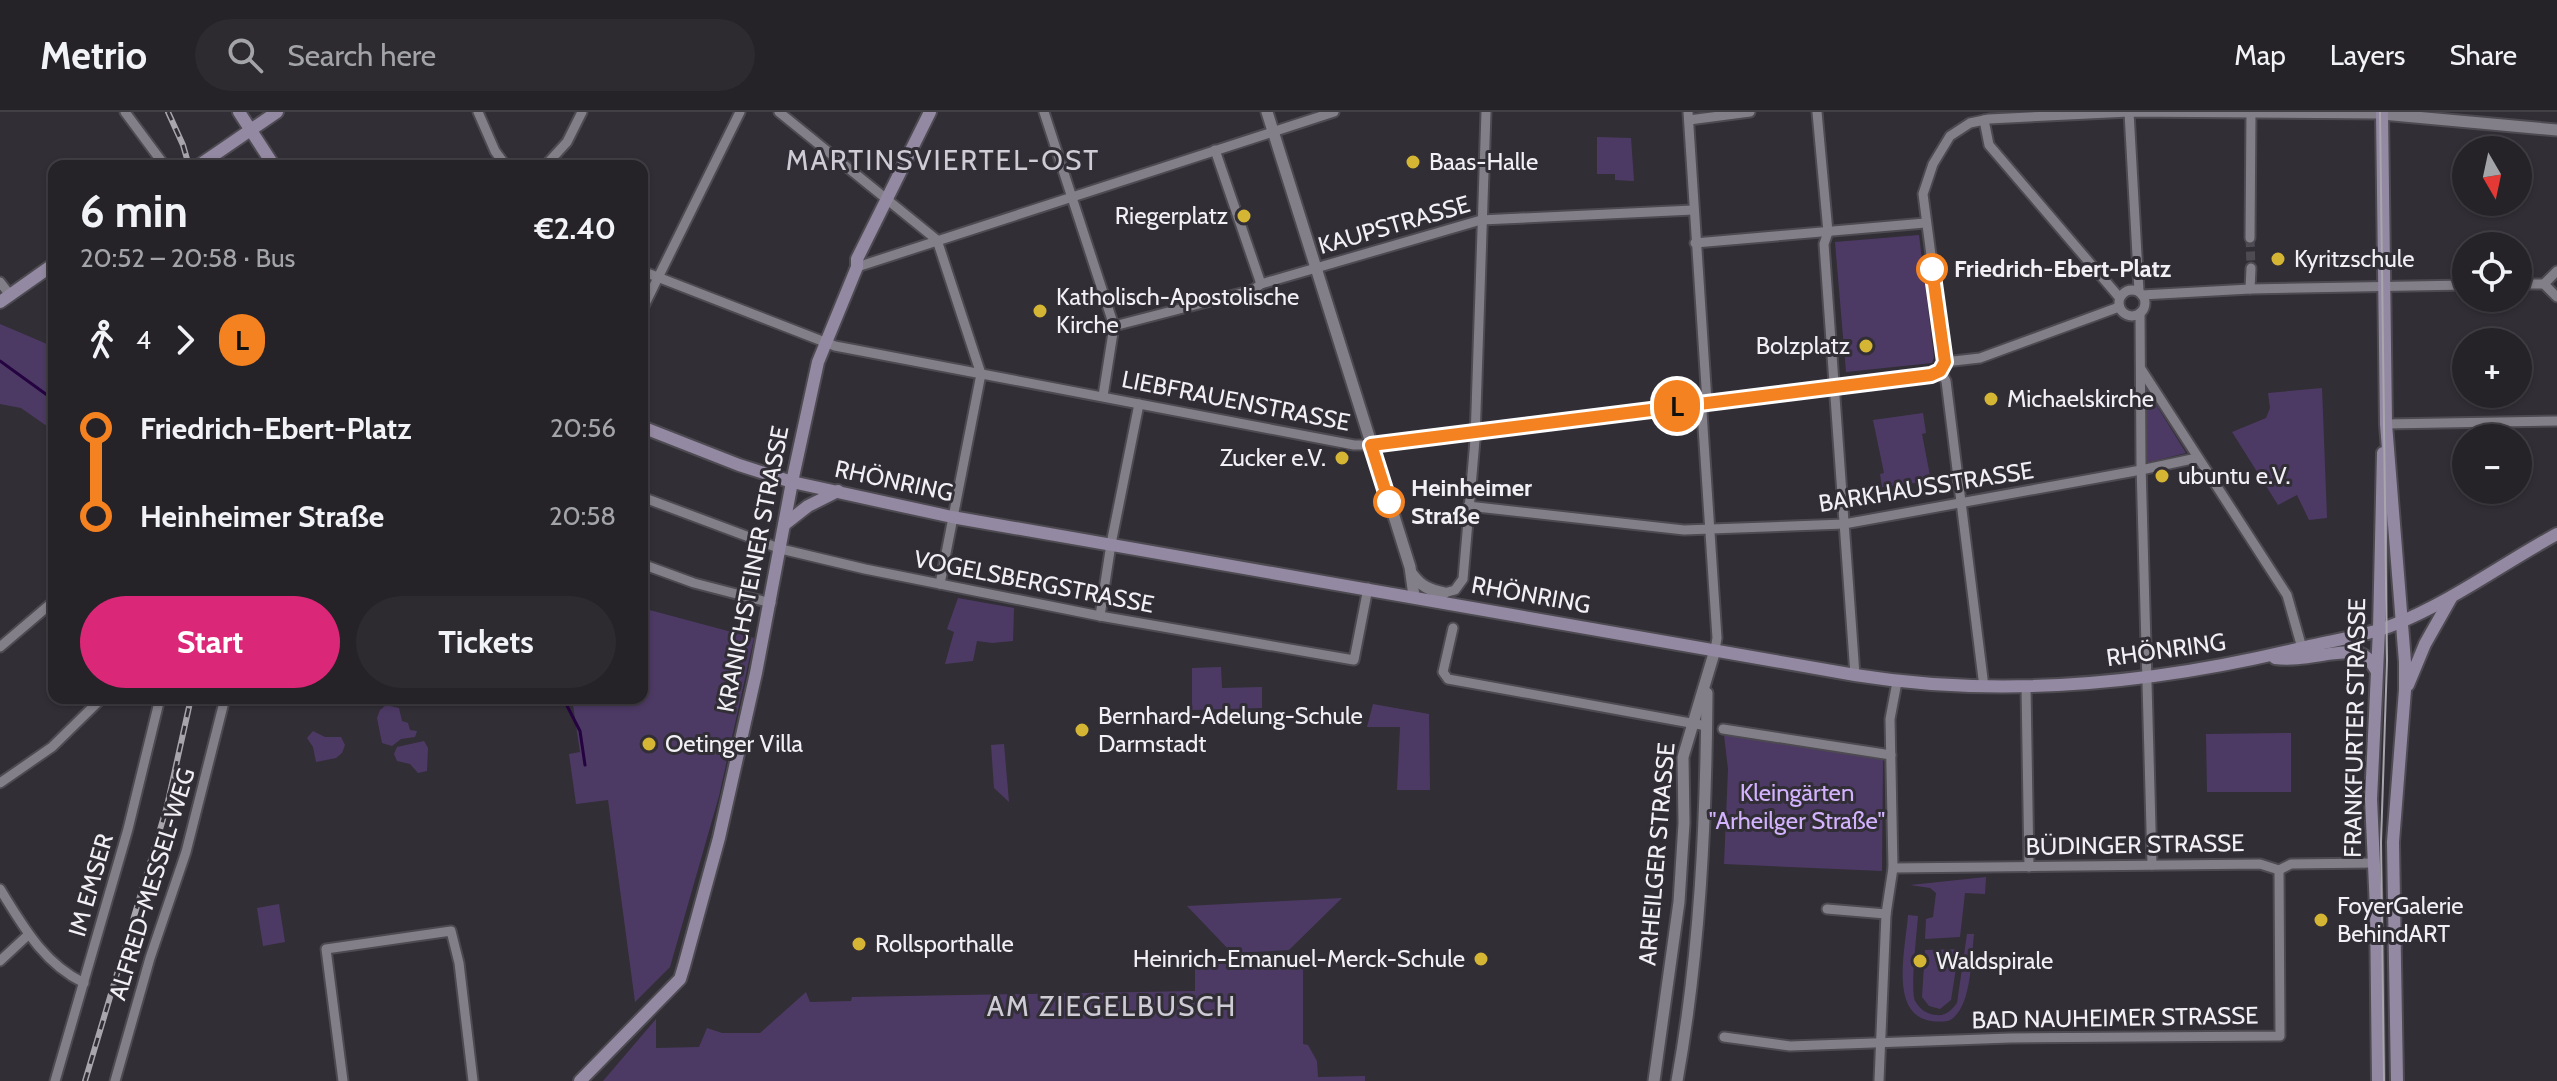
<!DOCTYPE html>
<html lang="en">
<head>
<meta charset="utf-8">
<style>
	:root { --surface:#252228; --page:#2d2a30; --text:#f1f3f6; --muted:#a3a4a8; --line:#423f45; --accent:#db2777 }
	body { margin:0; font-family:Cabin,sans-serif; background:var(--page); color:var(--text); height:100vh; display:flex; flex-direction:column; font-size:30px; white-space:nowrap }
	* { box-sizing:border-box; margin:0 }
	p { font-size:26px; color:var(--muted) }
	.icon { flex:none; width:44px; height:44px; fill:none; stroke:currentColor; stroke-width:2; stroke-linecap:round; stroke-linejoin:round }
	.map { position:relative; flex:1; overflow:hidden }
	.sheet { position:absolute; left:48px; top:48px; width:600px; height:544px; display:flex; flex-direction:column; background:var(--surface); border-radius:16px; box-shadow:0 2px 6px #0004,0 0 0 2px var(--line) }
	.sheet>* { flex:none }
	.badge { padding:0 16px; border-radius:26px; font-size:28px; line-height:52px }
	.needle { width:52px; rotate:171deg }
	.controls { position:absolute; left:2452px; top:24px; display:grid; gap:16px }
	.controls a { display:grid; place-items:center; width:80px; height:80px; border-radius:50%; background:var(--surface); box-shadow:0 2px 6px #0004,0 0 0 2px var(--line); font-size:40px }
	.map>.badge { position:absolute; translate:-50% -50%; box-shadow:0 0 0 4px #fff }
	.legs { display:flex; align-items:center; gap:12px; height:88px; padding:0 32px; font-size:26px }
	.legs p { margin-inline-start:auto }
	.overview { display:flex; align-items:center; justify-content:space-between; height:136px; padding:0 32px }
	h1 { font-size:44px; font-weight:700; line-height:60px }
	.cta { display:flex; gap:16px; margin-top:auto; padding:16px 32px }
	.cta a { flex:1; height:92px; border-radius:48px; background:var(--accent); color:#fff; font-size:32px; font-weight:700; line-height:92px; text-align:center }
	.cta a+a { background:var(--page); color:var(--text) }
	ul { padding:0 32px; list-style:none }
	li { display:flex; align-items:center; gap:28px; height:88px; font-size:30px }
	li i { display:grid; place-items:center; width:12px; height:100%; margin:0 10px; background:currentColor }
	li i::after { content:''; width:20px; height:20px; margin:-10px; border:6px solid; border-radius:50%; background:var(--surface) }
	li p { margin-inline-start:auto }
	li:first-child i { background:linear-gradient(#0000 50%,currentColor 0) }
	li:last-child i { background:linear-gradient(currentColor 50%,#0000 0) }
	header { display:flex; align-items:center; gap:48px; box-sizing:border-box; height:112px; padding:0 40px; background:var(--surface); border-bottom:2px solid var(--line) }
	header strong { font-size:38px }
	nav { display:flex; gap:44px; margin-inline-start:auto; font-size:28px }
	.search { width:560px; height:72px; background:var(--page); display:flex; align-items:center; gap:20px; box-sizing:border-box; padding:0 28px; border-radius:44px; color:var(--muted); font-size:30px }
	.map>svg:first-child { display:block }
</style>
</head>
<body>
<header>
<strong>Metrio</strong>
<div class="search"><svg class="icon" aria-label="search" viewBox="0 0 24 24"><circle cx="10" cy="10" r="6"/><path d="M15 15l6 6"/></svg>Search here</div>
<nav><a>Map</a><a>Layers</a><a>Share</a></nav>
</header>
<div class="map">
<svg width="2557" height="969" viewBox="0 0 2557 969">
	<rect width="100%" height="100%" fill="#312e36"/>
	<g fill="#4d3a64">
		<path d="M1597,25L1631,26L1634,69L1615,68V62H1597Z"/>
		<path d="M1919,123L1934,245L1932,251L1846,260L1835,130Z"/>
		<path d="M0,212L54,235V319L21,296L0,292Z"/>
		<path d="M2140,267L2186,341L2141,352Z"/>
		<path d="M2322,276L2327,406L2309,408L2297,383L2278,393L2232,320L2266,306L2270,296L2268,281Z"/>
		<path d="M1923,301L1926,321L1922,322L1931,369L1882,375L1880,362L1884,361L1873,308Z"/>
		<path d="M958,486L1014,496L1013,529L992,531L977,529L973,549L945,552L954,520L947,517Z"/>
		<path d="M642,496L754,526L719,684L670,855L635,890L608,688L576,692L569,642L580,640L572,586H642Z"/>
		<path d="M1221,555L1222,576L1262,575V596L1192,598V556Z"/>
		<path d="M1373,592L1429,602L1430,678H1397L1400,615H1367Z"/>
		<path d="M386,593L399,596L402,609L408,611L410,618L417,619L415,625L401,627L392,634L382,631L377,606L380,598Z"/>
		<path d="M313,619L325,625H341L345,633L342,641L336,646L316,650L313,635L307,626Z"/>
		<path d="M2291,621V680H2207L2206,622Z"/>
		<path d="M1724,623L1883,646L1882,759L1724,752L1728,657Z"/>
		<path d="M424,629L428,636L427,659L418,661L410,652L397,649L394,642L397,635Z"/>
		<path d="M1004,632L1009,690L994,676L991,633Z"/>
		<path d="M1986,765L1985,782L1965,781L1960,825L1925,827L1926,807L1933,805L1936,781L1930,776L1910,773Z"/>
		<path d="M1342,786L1289,838L1232,841L1187,794Z"/>
		<path d="M279,792L285,830L263,834L257,796Z"/>
		<path d="M1908,803L1918,804C1917,820 1910,877 1915,889C1920,897 1926,902 1936,903C1946,904 1951,899 1957,891L1967,822H1974C1971,846 1972,899 1948,909C1885,917 1905,843 1908,803Z"/>
		<path d="M1959,837L1951,888L1940,897L1929,894L1922,885L1925,838Z"/>
		<path d="M1303,844V932L1308,933L1317,949L1318,965L1365,964V969H603L656,907V936L699,935L707,916L722,921H760L806,880L810,890L851,889L852,885L1195,879V852H1230V847Z"/>
	</g>
	<g fill="none" stroke-linecap="round" stroke-linejoin="round">
		<g stroke="#250240" stroke-width="3">
			<path d="M0,249L54,288"/>
			<path d="M563,586L580,619L585,653"/>
		</g>
		<path stroke="#4e4b53" stroke-width="9" stroke-dasharray="9 4.5" stroke-linecap="butt" d="M2250,126L2251,156"/>
		<g stroke="#4d4a51" stroke-width="13">
			<g id="minor">
				<path d="M125,0L165,54"/>
				<path d="M478,0L495,39L506,54"/>
				<path d="M779,0L937,128L981,262L940,472"/>
				<path d="M1044,0L1114,214L1103,284"/>
				<path d="M1688,0L1707,290L1702,300L1717,526L1715,538"/>
				<path d="M1817,0L1828,120L1824,132L1855,563"/>
				<path d="M2129,0L2139,179"/>
				<path d="M1689,8L1750,0"/>
				<path d="M1984,8L1989,33L2119,185"/>
				<path d="M1215,38L1261,172"/>
				<path d="M545,54L567,30L582,0"/>
				<path d="M2250,126L2251,0"/>
				<path d="M1695,131L1925,111"/>
				<path d="M857,155L1334,0"/>
				<path d="M642,159L835,234L1354,333H1371L1899,268C1917,266 1936,267 1945,250L1923,82L1933,52L1950,24L1970,11L1989,7L2129,0L2382,2"/>
				<path d="M2557,159L2544,172L2557,185"/>
				<path d="M0,170L10,183"/>
				<path d="M2518,172H2544"/>
				<path d="M2250,177L2251,156"/>
				<circle cx="2132" cy="191" r="13"/>
				<path d="M2142,183L2250,177L2466,173"/>
				<path d="M642,198L740,0"/>
				<path d="M2140,201L2141,352L2152,753"/>
				<path d="M1114,214L1253,178L1261,172L1481,108L1693,98"/>
				<path d="M1945,250L1980,246L2119,195"/>
				<path d="M2141,257L2287,483L2302,536"/>
				<path d="M1940,259L1946,269L1984,575"/>
				<path d="M2386,312L2557,309"/>
				<path d="M642,385L781,437L865,457L1100,504L1348,547L1354,548L1368,476"/>
				<path d="M1468,394L1684,418L1844,412L2141,358L2197,346"/>
				<path d="M642,452L694,471L771,491"/>
				<path d="M1444,481L1455,478L1463,467L1475,328L1486,0"/>
				<path d="M1100,504L1111,432L1139,292"/>
				<path d="M1453,516L1443,560L1448,567L1707,614"/>
				<path d="M0,535L54,489"/>
				<path d="M2026,575L2029,755"/>
				<path d="M1723,617L1891,643"/>
				<path d="M0,671L52,635L102,586"/>
				<path d="M1893,756L2260,752L2279,758L2291,752L2374,751"/>
				<path d="M0,777C23,814 43,851 84,871"/>
				<path d="M1827,797L1886,802"/>
				<path d="M0,849L28,823"/>
				<path d="M1724,925L1790,934L2010,926L2280,924L2279,758"/>
				<path d="M55,969L128,717L160,586"/>
				<path d="M115,969L150,846L186,740L225,586"/>
				<path d="M343,969L326,837L451,819L459,851L473,969"/>
				<path d="M1879,969L1886,802L1893,756L1890,607L1897,570"/>
			</g>
		</g>
		<g stroke="#4d4a51" stroke-width="15">
			<g id="tertiary">
				<path d="M1267,0L1410,455L1414,484"/>
				<path d="M2382,2L2557,18"/>
				<path d="M1412,462C1421,474 1429,478 1444,481"/>
				<path d="M1654,969L1679,790L1684,711L1683,645L1715,538"/>
				<path d="M1677,969C1700,841 1706,710 1707,581"/>
			</g>
		</g>
		<g stroke="#4d4a51" stroke-width="16">
			<g id="secondary">
				<path d="M239,0L274,54"/>
				<path d="M2382,0L2386,312L2405,550V578L2393,730L2397,969"/>
				<path d="M198,54L277,0"/>
				<path d="M0,190L54,152"/>
				<path d="M642,315L739,353L792,370L952,405L1855,563C2005,587 2159,571 2305,535C2334,528 2366,524 2393,513C2451,490 2502,452 2557,422"/>
				<path d="M785,412L808,394L838,379"/>
				<path d="M2275,546C2303,550 2336,537 2358,541C2367,543 2372,551 2376,558"/>
				<path d="M2408,573L2425,532L2451,486"/>
				<path d="M580,969L680,867L684,854L719,726L756,561L792,370L818,250L857,155V147L930,0"/>
				<path d="M2378,969L2376,797L2371,687L2379,518L2383,341"/>
			</g>
		</g>
		<use href="#minor" stroke="#837f88" stroke-width="9"/>
		<use href="#tertiary" stroke="#837f88" stroke-width="11"/>
		<use href="#secondary" stroke="#9489a2" stroke-width="12"/>
		<path stroke="#a8a6ac" stroke-width="2" d="M2380,0L2387,548L2381,730L2384,969"/>
		<g stroke="#a8a6ac" stroke-width="6">
			<g id="rail">
				<path d="M168,0L183,33L189,54"/>
				<path d="M85,969L167,694L191,586"/>
			</g>
		</g>
		<use href="#rail" stroke="#312e36" stroke-width="3" stroke-dasharray="9" stroke-linecap="butt"/>
	</g>
	<g fill="none" stroke-linecap="round" stroke-linejoin="round">
		<g stroke="#fff" stroke-width="18">
			<path id="line-1" d="M1389,390L1371,333L1931,263L1940,259L1945,250L1932,157"/>
		</g>
		<use href="#line-1" stroke="#f58220" stroke-width="12"/>
	</g>
	<g fill="#d5b534" stroke="#312e36" stroke-width="3">
		<circle cx="1413" cy="50" r="8"/>
		<circle cx="1244" cy="104" r="8"/>
		<circle cx="2278" cy="147" r="8"/>
		<circle cx="1040" cy="199" r="8"/>
		<circle cx="1866" cy="234" r="8"/>
		<circle cx="1991" cy="287" r="8"/>
		<circle cx="1342" cy="346" r="8"/>
		<circle cx="2162" cy="364" r="8"/>
		<circle cx="1082" cy="618" r="8"/>
		<circle cx="649" cy="632" r="8"/>
		<circle cx="2321" cy="808" r="8"/>
		<circle cx="859" cy="832" r="8"/>
		<circle cx="1481" cy="847" r="8"/>
		<circle cx="1920" cy="849" r="8"/>
	</g>
	<g fill="#fff" stroke="#f58220" stroke-width="4">
		<circle cx="1932" cy="157" r="14"/>
		<circle cx="1389" cy="390" r="14"/>
	</g>
	<g text-anchor="middle" stroke-width="6" stroke-linejoin="round" paint-order="stroke">
		<g font-size="24" fill="#f2f0f5" stroke="#312e36" text-anchor="start">
			<text x="1429" y="58">Baas-Halle</text>
			<text x="1228" y="112" text-anchor="end">Riegerplatz</text>
			<text x="2294" y="155">Kyritzschule</text>
			<text x="1056" y="193">Katholisch-Apostolische<tspan x="1056" dy="28">Kirche</tspan></text>
			<text x="1850" y="242" text-anchor="end">Bolzplatz</text>
			<text x="2007" y="295">Michaelskirche</text>
			<text x="1326" y="354" text-anchor="end">Zucker e.V.</text>
			<text x="2178" y="372">ubuntu e.V.</text>
			<text x="1098" y="612">Bernhard-Adelung-Schule<tspan x="1098" dy="28">Darmstadt</tspan></text>
			<text x="665" y="640">Oetinger Villa</text>
			<text x="2337" y="802">FoyerGalerie<tspan x="2337" dy="28">BehindART</tspan></text>
			<text x="875" y="840">Rollsporthalle</text>
			<text x="1465" y="855" text-anchor="end">Heinrich-Emanuel-Merck-Schule</text>
			<text x="1936" y="857">Waldspirale</text>
		</g>
		<g font-size="24" fill="#f2f0f5" stroke="#312e36">
			<text transform="translate(1394 113) rotate(-16)" y="8">KAUPSTRASSE</text>
			<text transform="translate(1236 289) rotate(11)" y="8">LIEBFRAUENSTRASSE</text>
			<text transform="translate(894 369) rotate(12)" y="8">RHÖNRING</text>
			<text transform="translate(1926 375) rotate(-9)" y="8">BARKHAUSSTRASSE</text>
			<text transform="translate(753 457) rotate(-79)" y="8">KRANICHSTEINER STRASSE</text>
			<text transform="translate(1034 470) rotate(11)" y="8">VOGELSBERGSTRASSE</text>
			<text transform="translate(1531 483) rotate(10)" y="8">RHÖNRING</text>
			<text transform="translate(2166 538) rotate(-8)" y="8">RHÖNRING</text>
			<text transform="translate(2355 616) rotate(-89)" y="8">FRANKFURTER STRASSE</text>
			<text transform="translate(2135 733) rotate(-1)" y="8">BÜDINGER STRASSE</text>
			<text transform="translate(1657 742) rotate(-85)" y="8">ARHEILGER STRASSE</text>
			<text transform="translate(152 772) rotate(-73)" y="8">ALFRED-MESSEL-WEG</text>
			<text transform="translate(91 773) rotate(-74)" y="8">IM EMSER</text>
			<text transform="translate(2115 906) rotate(-1)" y="8">BAD NAUHEIMER STRASSE</text>
		</g>
		<g font-size="24" font-weight="bold" fill="#f2f0f5" stroke="#312e36" text-anchor="start">
			<text x="1954" y="165">Friedrich-Ebert-Platz</text>
			<text x="1411" y="384">Heinheimer<tspan x="1411" dy="28">Straße</tspan></text>
		</g>
		<g font-size="24" fill="#d3b2fe" stroke="#312e36">
			<text x="1797" y="689">Kleingärten<tspan x="1797" dy="28">"Arheilger Straße"</tspan></text>
		</g>
		<g font-size="28" letter-spacing="2" fill="#d0ccd6" stroke="#312e36">
			<text x="943" y="58">MARTINSVIERTEL-OST</text>
			<text x="1112" y="904">AM ZIEGELBUSCH</text>
		</g>
	</g>
</svg>
<div class="controls">
<a><svg class="needle" viewBox="-14 -14 28 28"><path d="M0-13l5 13h-10z" fill="#e53935"/><path d="M0 13l5-13h-10z" fill="#a3a4a8"/></svg></a>
<a><svg class="icon" aria-label="locate" viewBox="0 0 24 24"><circle cx="12" cy="12" r="6"/><path d="M12 2v4M12 18v4M2 12h4M18 12h4"/></svg></a>
<a>+</a>
<a>−</a>
</div>
<b class="badge" style="left:1677px;top:294px;background:#f58220;color:#111">L</b>
<section class="sheet">
<div class="overview"><div><h1>6 min</h1><p>20:52 – 20:58 · Bus</p></div><b>€2.40</b></div>
<div class="legs"><svg class="icon" aria-label="walk" viewBox="0 0 24 24"><circle cx="13" cy="4" r="2"/><path d="M13 8l-2 6 4 7M11 14l-3 7M7 12l3-4h3l4 4"/></svg>4<svg class="icon" aria-label="forward" viewBox="0 0 24 24"><path d="M9 5l7 7-7 7"/></svg><b class="badge" style="background:#f58220;color:#111">L</b></div>
<ul>
<li><i style="color:#f58220"></i><b>Friedrich-Ebert-Platz</b><p>20:56</p></li>
<li><i style="color:#f58220"></i><b>Heinheimer Straße</b><p>20:58</p></li>
</ul>
<div class="cta"><a>Start</a><a>Tickets</a></div>
</section>
</div>
</body>
</html>
